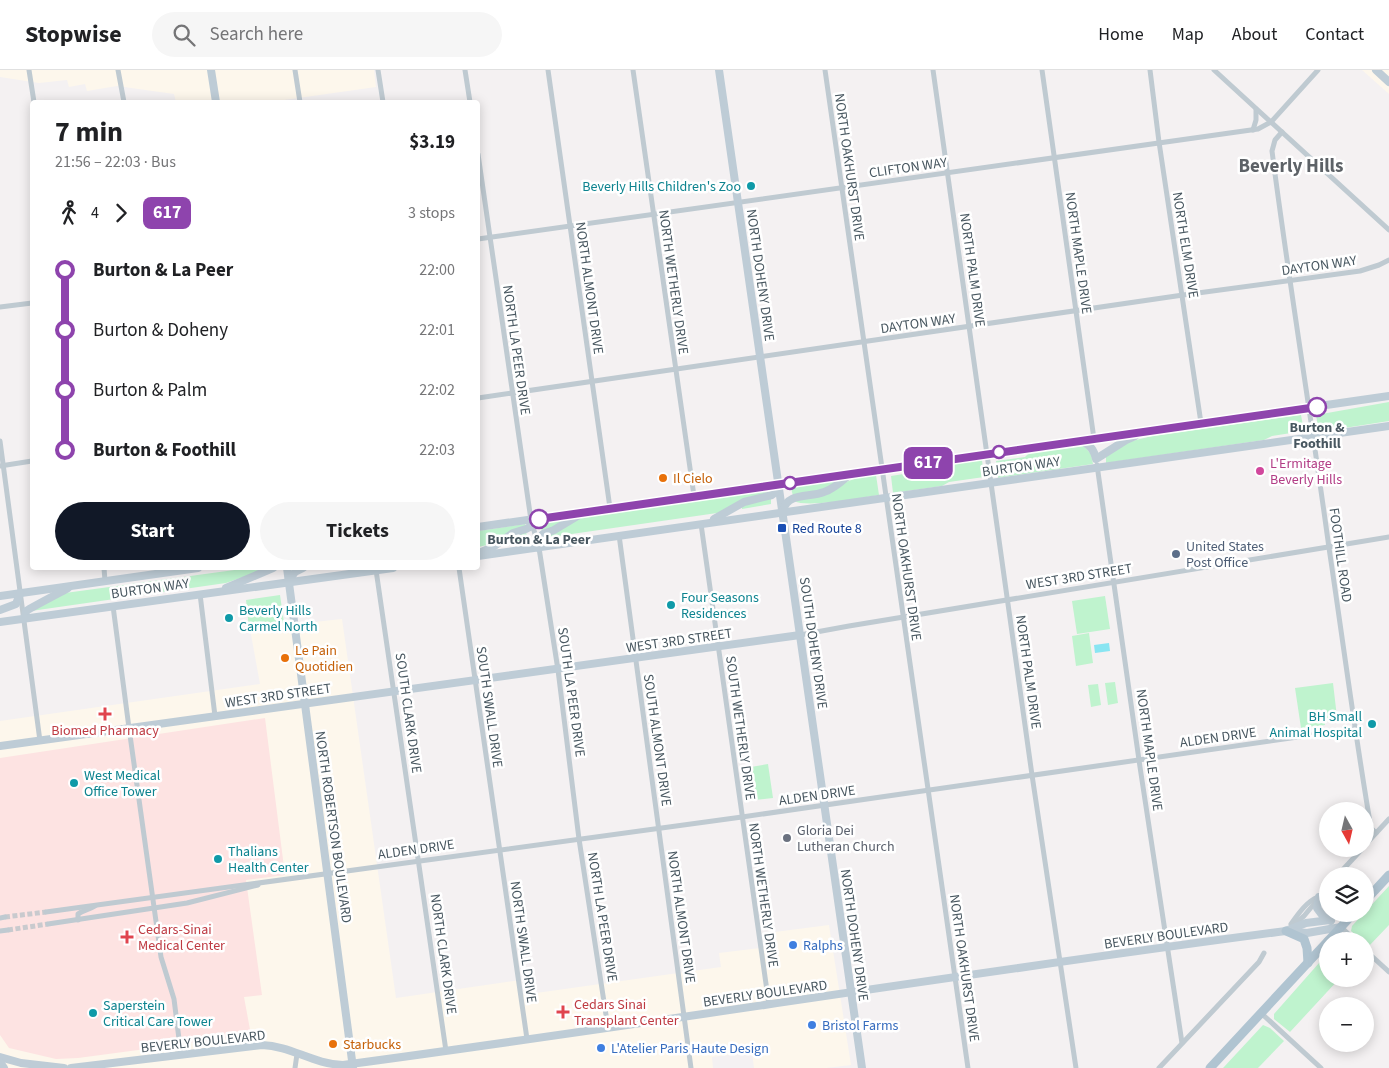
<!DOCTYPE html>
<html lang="en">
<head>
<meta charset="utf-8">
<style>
	:root { --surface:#fff; --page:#f6f6f6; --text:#202124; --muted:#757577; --line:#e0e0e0; --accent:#111827 }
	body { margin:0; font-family:"Source Sans 3",sans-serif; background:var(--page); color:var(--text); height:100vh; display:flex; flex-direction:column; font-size:19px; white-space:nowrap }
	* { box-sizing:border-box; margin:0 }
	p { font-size:16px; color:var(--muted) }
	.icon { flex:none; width:28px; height:28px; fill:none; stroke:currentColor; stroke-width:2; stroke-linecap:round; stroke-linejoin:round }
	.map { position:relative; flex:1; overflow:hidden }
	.panel { position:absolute; left:30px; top:30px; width:450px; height:470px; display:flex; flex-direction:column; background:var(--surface); border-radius:5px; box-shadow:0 2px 12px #0003 }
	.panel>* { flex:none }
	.badge { padding:0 10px; border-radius:8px; font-size:18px; line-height:32px }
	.needle { width:32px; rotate:172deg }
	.tools { position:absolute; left:1319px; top:732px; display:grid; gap:10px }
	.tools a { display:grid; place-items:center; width:55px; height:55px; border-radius:50%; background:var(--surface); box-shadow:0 2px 12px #0003; font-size:25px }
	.map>.badge { position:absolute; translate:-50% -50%; box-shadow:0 0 0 2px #fff }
	.legs { display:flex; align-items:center; gap:8px; height:55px; padding:0 25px; font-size:16px }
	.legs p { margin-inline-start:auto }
	.headline { display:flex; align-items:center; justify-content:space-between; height:85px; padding:0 25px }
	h1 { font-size:28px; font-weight:700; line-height:38px }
	.primary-button { display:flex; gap:10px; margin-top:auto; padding:10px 25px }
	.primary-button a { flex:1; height:58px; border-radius:30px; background:var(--accent); color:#fff; font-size:20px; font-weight:700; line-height:58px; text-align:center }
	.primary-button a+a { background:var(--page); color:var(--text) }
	ul { padding:0 25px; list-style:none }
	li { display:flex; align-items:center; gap:18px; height:60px; font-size:19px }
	li i { display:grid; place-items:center; width:8px; height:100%; margin:0 6px; background:currentColor }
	li i::after { content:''; width:12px; height:12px; margin:-6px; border:4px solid; border-radius:50%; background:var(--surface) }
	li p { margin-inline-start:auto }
	li:first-child i { background:linear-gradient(#0000 50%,currentColor 0) }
	li:last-child i { background:linear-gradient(currentColor 50%,#0000 0) }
	header { display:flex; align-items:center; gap:30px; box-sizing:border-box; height:70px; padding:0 25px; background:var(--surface); border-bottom:1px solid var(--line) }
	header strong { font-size:24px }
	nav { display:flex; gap:28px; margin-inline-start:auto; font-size:18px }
	.search { width:350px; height:45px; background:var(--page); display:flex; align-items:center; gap:12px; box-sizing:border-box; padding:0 18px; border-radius:28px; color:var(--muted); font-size:19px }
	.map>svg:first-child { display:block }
</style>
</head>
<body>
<header>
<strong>Stopwise</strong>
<div class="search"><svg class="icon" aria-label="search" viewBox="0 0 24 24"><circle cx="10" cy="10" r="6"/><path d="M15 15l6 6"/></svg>Search here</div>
<nav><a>Home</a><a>Map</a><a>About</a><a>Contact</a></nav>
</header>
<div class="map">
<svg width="1389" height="998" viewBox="0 0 1389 998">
	<rect width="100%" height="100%" fill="#f4f1f2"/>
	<g fill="#fdf7ec">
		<path d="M0,0H374L376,17L270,32H176L174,24L117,16L87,21L85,14L69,17L67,10L39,13L0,7Z"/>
		<path d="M1362,0H1389V24Z"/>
		<path d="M342,549L396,928L521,910L522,925L721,897L719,883L768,877L767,863L829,855L851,995L826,998H754L752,982L712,987L713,998H0V651L260,614L250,559Z"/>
	</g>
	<path fill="#fde3e2" d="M265,648L285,805L246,810L262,925L244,927L251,965L78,988L56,989L9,978L0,965V688Z"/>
	<g fill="#bff3ce">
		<path d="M1389,332V351L1319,362L1316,345Z"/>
		<path d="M1301,345L1304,361L1272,366L1264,370L1106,393V386L1128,372L1152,366Z"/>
		<path d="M1084,376L1091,384L1093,394L998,408L996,391L1025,387L1029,383Z"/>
		<path d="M982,390L984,407L949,412L942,416L893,423L891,406L922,401L928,398Z"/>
		<path d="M876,405L879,425C860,428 809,438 793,431L857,408Z"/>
		<path d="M835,411L836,413L826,419L793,426L791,418Z"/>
		<path d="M759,421L768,423L724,442L544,468L584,446Z"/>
		<path d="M771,428V434L742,439V436Z"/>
		<path d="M566,448L559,456L542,462L540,452Z"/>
		<path d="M525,454L526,456L492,474L478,477V461Z"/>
		<path d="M526,462L528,470L505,473V471L511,467Z"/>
		<path d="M249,498H269L226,513L31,541L65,523Z"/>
		<path d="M280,525L284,553L249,558L246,530Z"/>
		<path d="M1105,526L1110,559L1077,564L1072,531Z"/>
		<path d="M1089,563L1093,593L1076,596L1072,566Z"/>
		<path d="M1115,612L1118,633L1108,635L1105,613Z"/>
		<path d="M1333,613L1337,647L1324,649L1325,655L1301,658L1295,618Z"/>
		<path d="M1098,614L1101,635L1091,637L1088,615Z"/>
		<path d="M768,694L773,728L755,730L751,697Z"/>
		<path d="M1389,816V855L1368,877L1365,874V871H1362L1351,861L1352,856Z"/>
		<path d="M1327,884L1328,909H1339L1290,962L1274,949V944Z"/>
		<path d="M1263,955L1270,958L1284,971L1258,998H1223Z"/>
	</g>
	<path fill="#89e5f2" d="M1109,573L1110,581L1095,583L1094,575Z"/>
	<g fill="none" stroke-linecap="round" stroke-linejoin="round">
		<g stroke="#c9cace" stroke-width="5" stroke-dasharray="5 2.5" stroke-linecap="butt">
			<path d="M5,847L46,842"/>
			<path d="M8,860L48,854"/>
		</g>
		<g stroke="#bfcad1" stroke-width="5">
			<path d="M29,0L34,32"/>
			<path d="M118,0L124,32"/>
			<path d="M295,0L300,32"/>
			<path d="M378,0L383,32"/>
			<path d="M465,0L470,32"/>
			<path d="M548,0L610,438"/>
			<path d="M633,0L694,426"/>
			<path d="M825,0L968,998"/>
			<path d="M933,0L1032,705L1076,998"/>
			<path d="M1042,0L1094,369"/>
			<path d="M1150,0L1159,72L1201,353"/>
			<path d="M1214,0L1389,160"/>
			<path d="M1253,60L1256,50V39"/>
			<path d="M1282,62L1275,70L1272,81C1289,213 1311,345 1329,478C1343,571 1355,665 1371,758L1376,763"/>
			<path d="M478,84L531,450L539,478L558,600L579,769L608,958"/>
			<path d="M478,169L1258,59L1271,52L1318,0"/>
			<path d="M0,237L32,233"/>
			<path d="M478,328L1183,225L1360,201L1379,195L1389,190"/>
			<path d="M0,371L40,671"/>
			<path d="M1097,395L1140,697L1182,973"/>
			<path d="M0,396L32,391"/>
			<path d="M701,454L769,935"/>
			<path d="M619,465L691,998"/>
			<path d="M104,498L105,511"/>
			<path d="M459,498L527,969"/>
			<path d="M376,500L446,981"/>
			<path d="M200,524L215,646"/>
			<path d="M113,536L129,658L161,887L174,929L181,985"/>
			<path d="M800,565L849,556L1389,467"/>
			<path d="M1365,775L1389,749"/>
			<path d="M1337,806L1362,779"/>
			<path d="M46,842L742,747L1354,659"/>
			<path d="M0,848L5,847"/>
			<path d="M78,850V844C83,840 89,840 95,836"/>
			<path d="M48,854L187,833L258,815"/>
			<path d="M1291,854C1298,844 1307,831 1318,827"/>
			<path d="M1291,857L1304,846L1328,817"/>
			<path d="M1341,857L1356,871"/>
			<path d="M0,861L8,860"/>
			<path d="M1365,880L1389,902"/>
			<path d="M1261,943L1321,998"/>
			<path d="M295,998L297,984"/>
			<path d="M1159,998L1259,892L1264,883"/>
		</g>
		<g stroke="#beccd6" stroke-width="8">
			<path d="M211,0L216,32"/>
			<path d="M719,0L862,998"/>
			<path d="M1376,0L1389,12"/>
			<path d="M1082,371C1091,376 1094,380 1096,389L1126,370L1135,366"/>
			<path d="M783,441C787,422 809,428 824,422C834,419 842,411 850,404"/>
			<path d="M714,449L744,432L772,425L777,421L779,416"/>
			<path d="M478,457L1389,326"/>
			<path d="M539,478L540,467L543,464L554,460L579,445"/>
			<path d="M479,483L493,477L513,463L526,459L530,457L531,450"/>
			<path d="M478,486L1389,356"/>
			<path d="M287,498L353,998"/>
			<path d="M288,512L295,502L303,498"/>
			<path d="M226,518L273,498"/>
			<path d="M0,526L198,498"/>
			<path d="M0,540L16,534L20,523"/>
			<path d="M24,549C25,548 26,543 26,541C28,539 63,521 68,518"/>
			<path d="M0,552L393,498"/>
			<path d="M0,676L800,565"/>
			<path d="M1319,827L1317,838L1323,846L1331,851"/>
			<path d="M1288,860L1306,853L1330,850"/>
			<path d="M0,987L21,993L64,998"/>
			<path d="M0,992L4,998"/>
			<path d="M71,998L262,975C291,976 313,994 343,995C658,953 971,902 1286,861L1307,863L1341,857"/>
		</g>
		<g stroke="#b0c4d1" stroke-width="9">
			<path d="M1365,831L1389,805"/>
			<path d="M1286,861L1304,869L1307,878L1308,893"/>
			<path d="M1328,871L1353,844"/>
			<path d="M1210,998L1328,871"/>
		</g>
	</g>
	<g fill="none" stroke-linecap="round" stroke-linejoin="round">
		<g stroke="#fff" stroke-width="11">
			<path id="line-1" d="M539,449L1317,337"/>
		</g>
		<use href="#line-1" stroke="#8e44ad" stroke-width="8"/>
	</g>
	<g fill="#0f9aa8" stroke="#fff" stroke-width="2">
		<circle cx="751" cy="116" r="5"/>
		<circle cx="671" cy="535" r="5"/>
		<circle cx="229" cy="548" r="5"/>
		<circle cx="1372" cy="654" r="5"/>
		<circle cx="74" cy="713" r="5"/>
		<circle cx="218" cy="789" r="5"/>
		<circle cx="93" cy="943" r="5"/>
	</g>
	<g fill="#fff" stroke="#8e44ad" stroke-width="2.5">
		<circle cx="1317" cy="337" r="9"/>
		<circle cx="999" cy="382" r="6"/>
		<circle cx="790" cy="413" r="6"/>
		<circle cx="539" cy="449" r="9"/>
	</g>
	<circle fill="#d1479c" stroke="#fff" stroke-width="2" cx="1260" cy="401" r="5"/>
	<g fill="#e8710a" stroke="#fff" stroke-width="2">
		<circle cx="663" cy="408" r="5"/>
		<circle cx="285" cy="588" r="5"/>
		<circle cx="333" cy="974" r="5"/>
	</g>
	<rect fill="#1a4fb4" stroke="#fff" stroke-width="2" x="777" y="453" width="10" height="10" rx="2.5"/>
	<circle fill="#5c6f8a" stroke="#fff" stroke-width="2" cx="1176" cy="484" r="5"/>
	<g fill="#e0444e" stroke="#fff" stroke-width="2">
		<path d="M102.5 636.5h5v5h5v5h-5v5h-5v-5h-5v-5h5z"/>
		<path d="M124.5 859.5h5v5h5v5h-5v5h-5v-5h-5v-5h5z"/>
		<path d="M560.5 934.5h5v5h5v5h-5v5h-5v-5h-5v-5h5z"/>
	</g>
	<circle fill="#6b7280" stroke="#fff" stroke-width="2" cx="787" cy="768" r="5"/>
	<g fill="#3f7fe0" stroke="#fff" stroke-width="2">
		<circle cx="793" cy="875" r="5"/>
		<circle cx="812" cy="955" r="5"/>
		<circle cx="601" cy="978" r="5"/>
	</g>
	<g text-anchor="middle" stroke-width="5" stroke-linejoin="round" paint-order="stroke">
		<g font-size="14" fill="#485760" stroke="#fff">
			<text transform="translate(850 97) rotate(82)" y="5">NORTH OAKHURST DRIVE</text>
			<text transform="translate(908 97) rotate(-8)" y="5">CLIFTON WAY</text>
			<text transform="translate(1186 175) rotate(81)" y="5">NORTH ELM DRIVE</text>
			<text transform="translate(1079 183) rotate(82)" y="5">NORTH MAPLE DRIVE</text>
			<text transform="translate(1319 195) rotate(-8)" y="5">DAYTON WAY</text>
			<text transform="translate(973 200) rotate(82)" y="5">NORTH PALM DRIVE</text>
			<text transform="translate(761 205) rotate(82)" y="5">NORTH DOHENY DRIVE</text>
			<text transform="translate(674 212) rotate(82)" y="5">NORTH WETHERLY DRIVE</text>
			<text transform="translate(590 218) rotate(82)" y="5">NORTH ALMONT DRIVE</text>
			<text transform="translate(918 253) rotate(-8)" y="5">DAYTON WAY</text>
			<text transform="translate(517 280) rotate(82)" y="5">NORTH LA PEER DRIVE</text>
			<text transform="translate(1021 396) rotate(-8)" y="5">BURTON WAY</text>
			<text transform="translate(1341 485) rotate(82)" y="5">FOOTHILL ROAD</text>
			<text transform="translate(907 497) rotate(82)" y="5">NORTH OAKHURST DRIVE</text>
			<text transform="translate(1079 506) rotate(-9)" y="5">WEST 3RD STREET</text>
			<text transform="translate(150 518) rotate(-8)" y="5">BURTON WAY</text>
			<text transform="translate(679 570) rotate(-8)" y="5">WEST 3RD STREET</text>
			<text transform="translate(814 573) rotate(82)" y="5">SOUTH DOHENY DRIVE</text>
			<text transform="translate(1029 602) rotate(82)" y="5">NORTH PALM DRIVE</text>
			<text transform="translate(572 622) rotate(82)" y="5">SOUTH LA PEER DRIVE</text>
			<text transform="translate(278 625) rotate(-8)" y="5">WEST 3RD STREET</text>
			<text transform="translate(490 637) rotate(82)" y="5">SOUTH SWALL DRIVE</text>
			<text transform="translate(409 643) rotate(82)" y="5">SOUTH CLARK DRIVE</text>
			<text transform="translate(741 658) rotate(82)" y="5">SOUTH WETHERLY DRIVE</text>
			<text transform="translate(1218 667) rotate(-8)" y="5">ALDEN DRIVE</text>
			<text transform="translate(658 670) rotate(82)" y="5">SOUTH ALMONT DRIVE</text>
			<text transform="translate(1150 680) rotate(82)" y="5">NORTH MAPLE DRIVE</text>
			<text transform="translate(817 725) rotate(-8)" y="5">ALDEN DRIVE</text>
			<text transform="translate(334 757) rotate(82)" y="5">NORTH ROBERTSON BOULEVARD</text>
			<text transform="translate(416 779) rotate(-8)" y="5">ALDEN DRIVE</text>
			<text transform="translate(764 825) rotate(82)" y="5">NORTH WETHERLY DRIVE</text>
			<text transform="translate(603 847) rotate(81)" y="5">NORTH LA PEER DRIVE</text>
			<text transform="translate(682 847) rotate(82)" y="5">NORTH ALMONT DRIVE</text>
			<text transform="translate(855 865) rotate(82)" y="5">NORTH DOHENY DRIVE</text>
			<text transform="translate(1166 865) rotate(-8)" y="5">BEVERLY BOULEVARD</text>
			<text transform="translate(524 872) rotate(82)" y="5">NORTH SWALL DRIVE</text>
			<text transform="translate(444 884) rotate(82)" y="5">NORTH CLARK DRIVE</text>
			<text transform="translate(965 898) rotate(82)" y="5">NORTH OAKHURST DRIVE</text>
			<text transform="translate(765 923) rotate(-8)" y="5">BEVERLY BOULEVARD</text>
			<text transform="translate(203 971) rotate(-6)" y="5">BEVERLY BOULEVARD</text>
		</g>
		<g font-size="14" fill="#0d838f" stroke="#fff" text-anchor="start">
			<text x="741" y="121" text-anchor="end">Beverly Hills Children's Zoo</text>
			<text x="681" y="532">Four Seasons<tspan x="681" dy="16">Residences</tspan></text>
			<text x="239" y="545">Beverly Hills<tspan x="239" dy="16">Carmel North</tspan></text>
			<text x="1362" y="651" text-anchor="end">BH Small<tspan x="1362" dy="16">Animal Hospital</tspan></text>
			<text x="84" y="710">West Medical<tspan x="84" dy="16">Office Tower</tspan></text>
			<text x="228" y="786">Thalians<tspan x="228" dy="16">Health Center</tspan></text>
			<text x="103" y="940">Saperstein<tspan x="103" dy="16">Critical Care Tower</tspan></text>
		</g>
		<g font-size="14" font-weight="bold" fill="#485760" stroke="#fff">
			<text x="1317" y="362">Burton &amp;<tspan x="1317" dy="16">Foothill</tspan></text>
			<text x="539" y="474">Burton &amp; La Peer</text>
		</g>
		<g font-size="14" fill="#b23c85" stroke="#fff" text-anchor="start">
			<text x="1270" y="398">L'Ermitage<tspan x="1270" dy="16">Beverly Hills</tspan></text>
		</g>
		<g font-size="14" fill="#c56008" stroke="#fff" text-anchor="start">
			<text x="673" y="413">Il Cielo</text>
			<text x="295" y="585">Le Pain<tspan x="295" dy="16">Quotidien</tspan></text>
			<text x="343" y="979">Starbucks</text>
		</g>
		<g font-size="14" fill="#164399" stroke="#fff" text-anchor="start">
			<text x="792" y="463">Red Route 8</text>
		</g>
		<g font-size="14" fill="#4e5e75" stroke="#fff" text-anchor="start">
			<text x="1186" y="481">United States<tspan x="1186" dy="16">Post Office</tspan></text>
		</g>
		<g font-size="14" fill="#be3a42" stroke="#fff" text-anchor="start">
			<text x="105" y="665" text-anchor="middle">Biomed Pharmacy</text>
			<text x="138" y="864">Cedars-Sinai<tspan x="138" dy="16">Medical Center</tspan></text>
			<text x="574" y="939">Cedars Sinai<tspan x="574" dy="16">Transplant Center</tspan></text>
		</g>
		<g font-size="14" fill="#5b616d" stroke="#fff" text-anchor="start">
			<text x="797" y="765">Gloria Dei<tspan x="797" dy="16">Lutheran Church</tspan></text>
		</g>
		<g font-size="14" fill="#366cbe" stroke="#fff" text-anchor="start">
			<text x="803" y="880">Ralphs</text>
			<text x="822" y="960">Bristol Farms</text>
			<text x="611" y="983">L'Atelier Paris Haute Design</text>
		</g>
		<g font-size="19" font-weight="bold" fill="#5d6267" stroke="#fff">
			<text x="1291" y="102">Beverly Hills</text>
		</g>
	</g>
</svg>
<div class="tools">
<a><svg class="needle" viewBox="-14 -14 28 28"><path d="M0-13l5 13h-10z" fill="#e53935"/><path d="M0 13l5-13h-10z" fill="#757577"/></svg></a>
<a><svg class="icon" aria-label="layers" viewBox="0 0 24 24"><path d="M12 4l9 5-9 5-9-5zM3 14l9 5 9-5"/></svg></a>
<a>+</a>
<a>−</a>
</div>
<b class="badge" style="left:928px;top:393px;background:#8e44ad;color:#fff">617</b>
<section class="panel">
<div class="headline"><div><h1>7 min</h1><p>21:56 – 22:03 · Bus</p></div><b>$3.19</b></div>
<div class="legs"><svg class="icon" aria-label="walk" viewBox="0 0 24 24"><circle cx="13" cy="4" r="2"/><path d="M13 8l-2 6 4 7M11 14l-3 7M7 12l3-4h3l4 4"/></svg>4<svg class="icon" aria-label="forward" viewBox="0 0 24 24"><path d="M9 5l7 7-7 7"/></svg><b class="badge" style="background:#8e44ad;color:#fff">617</b><p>3 stops</p></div>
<ul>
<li><i style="color:#8e44ad"></i><b>Burton &amp; La Peer</b><p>22:00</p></li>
<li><i style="color:#8e44ad"></i><span>Burton &amp; Doheny</span><p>22:01</p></li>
<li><i style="color:#8e44ad"></i><span>Burton &amp; Palm</span><p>22:02</p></li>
<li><i style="color:#8e44ad"></i><b>Burton &amp; Foothill</b><p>22:03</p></li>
</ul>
<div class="primary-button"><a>Start</a><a>Tickets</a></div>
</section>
</div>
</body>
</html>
